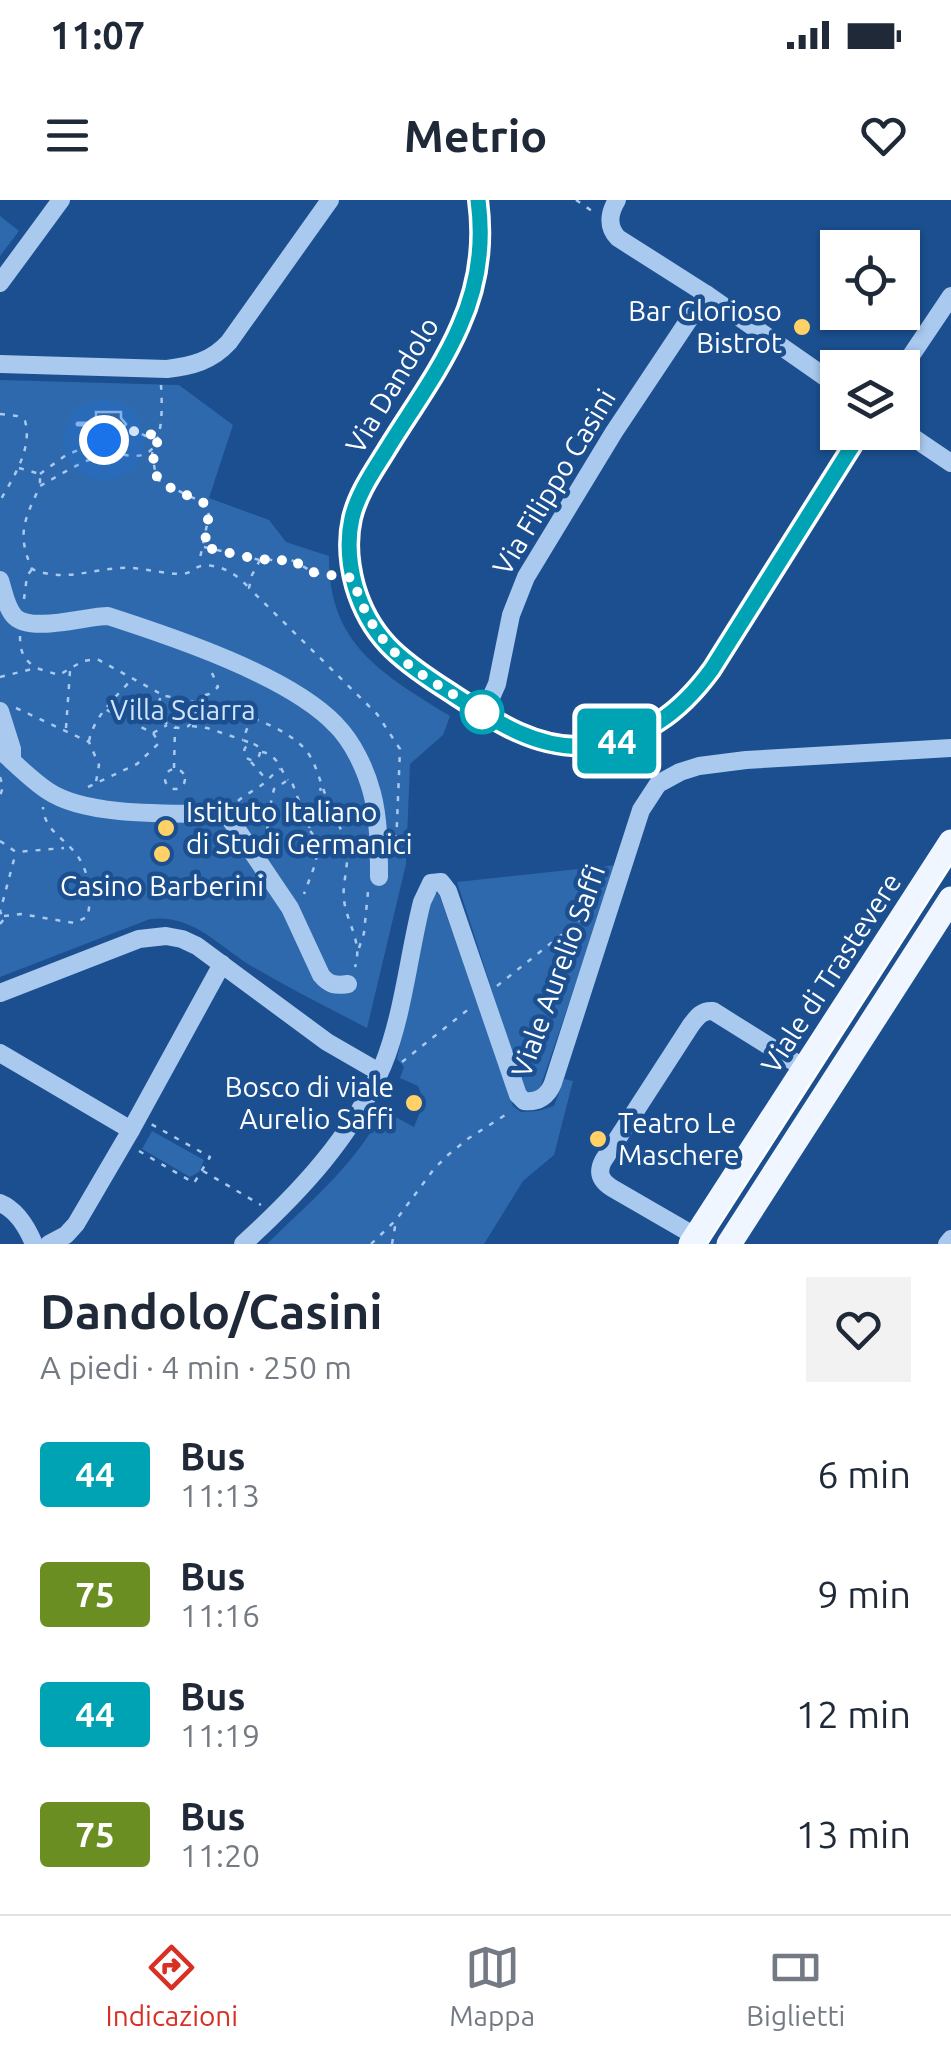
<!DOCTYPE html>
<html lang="it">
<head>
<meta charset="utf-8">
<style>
	:root { --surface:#fff; --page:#f2f2f3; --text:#1f2937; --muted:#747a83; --line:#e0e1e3; --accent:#d93025 }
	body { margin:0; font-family:Ubuntu,sans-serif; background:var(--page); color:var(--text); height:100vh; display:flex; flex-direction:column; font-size:38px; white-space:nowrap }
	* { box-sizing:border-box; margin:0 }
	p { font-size:32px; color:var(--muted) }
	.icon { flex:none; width:55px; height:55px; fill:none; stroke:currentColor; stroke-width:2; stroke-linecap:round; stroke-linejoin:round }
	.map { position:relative; height:1044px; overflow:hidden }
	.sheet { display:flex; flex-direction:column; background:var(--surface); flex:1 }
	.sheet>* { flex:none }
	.badge { padding:0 20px; border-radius:8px; font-size:35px; line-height:65px }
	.tools { position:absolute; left:820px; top:30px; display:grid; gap:20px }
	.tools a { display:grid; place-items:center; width:100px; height:100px; border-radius:0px; background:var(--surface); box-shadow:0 2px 8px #0004; font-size:50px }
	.you { position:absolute; width:50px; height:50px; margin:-25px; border:8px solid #fff; border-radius:50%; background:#1a73e8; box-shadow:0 0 0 15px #1a73e833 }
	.map>.badge { position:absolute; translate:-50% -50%; box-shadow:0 0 0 5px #fff }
	.round { display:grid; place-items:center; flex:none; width:105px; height:105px; border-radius:0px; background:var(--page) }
	.head { display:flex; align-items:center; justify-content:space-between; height:170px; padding:0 40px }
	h1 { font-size:48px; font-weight:700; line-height:75px }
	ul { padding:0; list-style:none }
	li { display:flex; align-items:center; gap:30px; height:120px; padding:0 40px }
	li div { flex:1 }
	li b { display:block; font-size:38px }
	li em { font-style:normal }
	li .badge { min-width:110px; font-weight:700; text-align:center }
	.status { display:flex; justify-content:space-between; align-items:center; height:70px; padding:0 50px; background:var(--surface); direction:ltr }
	.status svg { height:28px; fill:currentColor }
	header { display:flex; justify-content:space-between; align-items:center; height:130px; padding:0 40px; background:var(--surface); font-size:45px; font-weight:700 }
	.tabs { display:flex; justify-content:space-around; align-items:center; height:140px; border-top:2px solid var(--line); background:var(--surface); font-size:28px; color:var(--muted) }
	.tabs a { display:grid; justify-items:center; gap:5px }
	.tabs .active { color:var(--accent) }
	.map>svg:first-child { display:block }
</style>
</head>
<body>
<div class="status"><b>11:07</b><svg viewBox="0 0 49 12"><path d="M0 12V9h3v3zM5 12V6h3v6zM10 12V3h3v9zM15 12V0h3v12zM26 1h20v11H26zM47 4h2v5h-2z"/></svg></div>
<header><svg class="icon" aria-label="menu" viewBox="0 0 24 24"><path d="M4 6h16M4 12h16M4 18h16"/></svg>Metrio<svg class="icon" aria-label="heart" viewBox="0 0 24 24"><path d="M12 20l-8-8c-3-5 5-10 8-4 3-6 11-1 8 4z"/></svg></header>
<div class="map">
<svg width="951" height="1044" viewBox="0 0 951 1044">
	<rect width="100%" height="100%" fill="#1b4f8f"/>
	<g fill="#2e69ad">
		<path d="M0,16L19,31L0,56Z"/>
		<path d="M0,180L179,185L233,225L209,298L269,320L286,342L329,356C328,445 383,474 450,516L443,535L410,564L406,664L367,828C327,807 286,787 248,764C216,743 191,714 150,719L0,777Z"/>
		<path d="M616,665L540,888L535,893H529L524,889L457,682Z"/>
		<path d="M433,693L439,694L513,906L521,912L538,911L554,906L564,879L573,881L554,955L523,981L484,1044H267C309,1002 357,964 383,910L414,927C420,911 426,902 418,886L400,878L404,867L397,859Z"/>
		<path d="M152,931L204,960L199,972L190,977L142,949Z"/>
	</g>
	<path fill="#3c6290" stroke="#9cc4f0" stroke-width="2.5" d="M96,212H121V218L126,224L121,231L120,237L96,236V231L91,224L96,217Z"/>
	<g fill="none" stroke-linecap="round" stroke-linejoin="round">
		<path stroke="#9cc4f0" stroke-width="5" d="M78,224H91"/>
		<g stroke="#a9c9ee" stroke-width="2.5" stroke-dasharray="5 8" stroke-linecap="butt">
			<path d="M576,0L592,11"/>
			<path d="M161,185C162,204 165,250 142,255C129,258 116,251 103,255C81,261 60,275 40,286C25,319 16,333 32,369C67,384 96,366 132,368C147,369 174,376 187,373C192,371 196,367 201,366C220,363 238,375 249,388"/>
			<path d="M0,214L17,216L25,221C33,248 13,278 0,301"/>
			<path d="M152,252L155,271L160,282L204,303L209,315L199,363"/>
			<path d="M19,268L40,274V284"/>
			<path d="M40,274L66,255L104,240L119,238L127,228L146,236L156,233"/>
			<path d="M204,347L260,360L268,359L277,362L288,358L315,373L335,376"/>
			<path d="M260,360L252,375L249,388L377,514L400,549L396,647"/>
			<path d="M24,399L27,376L32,369"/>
			<path d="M20,436C20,451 23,459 35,467"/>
			<path d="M212,473L218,487L209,494L199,497C194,526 189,538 159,519L157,510L161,495C201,503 275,517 304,548C316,561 319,580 326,596C334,613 345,635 347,654C348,669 342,685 344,700C347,724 363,742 355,767"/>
			<path d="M0,477L36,468L59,475L83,461L97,459L159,493"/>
			<path d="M16,508L89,542L99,565L96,582"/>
			<path d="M192,526L207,528L243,540"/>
			<path d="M66,528L70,471"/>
			<path d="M153,533L167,525"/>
			<path d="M89,541C94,516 116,497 132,479"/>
			<path d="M248,542L243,540L250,520"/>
			<circle cx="252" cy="552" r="8"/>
			<path d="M262,552C277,554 280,569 288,580"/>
			<path d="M251,562L265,578"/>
			<path d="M174,568L175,527"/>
			<circle cx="175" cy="579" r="10"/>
			<path d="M0,577L3,587L0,596"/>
			<path d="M88,587L137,564L159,543L153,533L105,509"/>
			<path d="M238,601C246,594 255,590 263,584C269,579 273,574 280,569"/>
			<path d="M309,628L311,614L321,588"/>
			<path d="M0,641L16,652L64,648"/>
			<path d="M266,644L269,611L274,589L288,580L293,585L303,612L302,620L317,640L316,662L304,694"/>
			<path d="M4,716L21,714L74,723L87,717C93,698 89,670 76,654C64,638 44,630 43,607"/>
			<path d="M0,724L5,718L0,712L16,652"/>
			<path d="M359,748L364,733L368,692"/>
			<path d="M497,786L589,713"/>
			<path d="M402,862L470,808"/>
			<path d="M139,951L194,983L210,957L151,924"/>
			<path d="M203,971L261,1005"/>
			<path d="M371,1044L396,1020L434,969L448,955L469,938L510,912"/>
			<path d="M392,1044L396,1021"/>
		</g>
		<g stroke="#a9c9ee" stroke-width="18">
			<path d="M477,0C484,44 477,86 460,126C441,170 411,210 386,251C373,272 358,293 352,318C347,340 349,365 355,386C370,437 399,459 442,487C486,515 532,550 587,546C642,541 681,513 712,469L861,232"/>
			<path d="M617,0C609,13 607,27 618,38L706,94L838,186"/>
			<path d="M0,83L61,0"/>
			<path d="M0,164L167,169C192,166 212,161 229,142L330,0"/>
			<path d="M902,169L951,96"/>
			<path d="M902,230L951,263"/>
			<path d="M0,380C4,392 6,408 15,417C32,433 86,416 108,416C173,437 290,476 336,525C353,542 366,570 372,593C379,619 379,650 379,677"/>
			<path d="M0,511L12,549V561"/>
			<path d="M484,513L497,484L511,415L526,377L614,232L706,94"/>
			<path d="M0,550C16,564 31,580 48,591C88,618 177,613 225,614L228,616L290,708L321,775C329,785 336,786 348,784"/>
			<path d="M0,793L139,739L166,736L182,739L197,746L327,842L379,872"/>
			<path d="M0,853L131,930"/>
			<path d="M0,1003C17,1010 27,1027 34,1044"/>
			<path d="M695,1036L612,988C601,981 597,973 603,961L691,825C697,817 702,810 713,811L804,868"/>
			<path d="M49,1044L66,1035L76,1024L131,930L222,764"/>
			<path d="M243,1044C300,992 352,937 383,865C403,816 409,753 422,702L431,683L441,682L448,691L518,895L524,901C538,903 548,896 553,883L641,610L658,584L680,572L699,566L746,560L951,548"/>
			<path d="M947,1044L951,1039"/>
		</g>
		<g stroke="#f0f6ff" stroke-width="25">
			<path d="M691,1044L951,642"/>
			<path d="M729,1044L951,699"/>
		</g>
		<path stroke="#fff" stroke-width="2.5" d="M707,1044L951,665"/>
	</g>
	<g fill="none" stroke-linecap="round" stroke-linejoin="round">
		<g stroke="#fff" stroke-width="22">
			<path id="line" d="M478,0C484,44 478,86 460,126C441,170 411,210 386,251C373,272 358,293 352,318C347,340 349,364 355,386C370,437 399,459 442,487C486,515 532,550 587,546C642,541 680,513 712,469L861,232"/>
		</g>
		<use href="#line" stroke="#00a3b4" stroke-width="15"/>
		<path stroke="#fff" stroke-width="10" stroke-dasharray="0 18" d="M104,240L119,238L126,228L146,236L158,232L157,244L152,251L157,277L171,288L204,303C212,316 206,332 204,347L260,360L268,359L277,362L288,358L315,373L353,378C375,456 420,473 484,513L482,512"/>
	</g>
	<g fill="#ffd166" stroke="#1b4f8f" stroke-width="4">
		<circle cx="802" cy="127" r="10"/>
		<circle cx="166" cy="628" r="10"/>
		<circle cx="162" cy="654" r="10"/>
		<circle cx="414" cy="903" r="10"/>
		<circle cx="598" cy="939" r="10"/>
	</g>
	<circle fill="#fff" stroke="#00a3b4" stroke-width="5" cx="482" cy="512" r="20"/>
	<g text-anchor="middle" stroke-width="9" stroke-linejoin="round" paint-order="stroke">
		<g font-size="28" fill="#fff" stroke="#1b4f8f" text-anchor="end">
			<text x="782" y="121">Bar Glorioso<tspan x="782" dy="32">Bistrot</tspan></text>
			<text x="186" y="622" text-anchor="start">Istituto Italiano<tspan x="186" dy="32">di Studi Germanici</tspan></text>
			<text x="162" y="696" text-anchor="middle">Casino Barberini</text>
			<text x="394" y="897">Bosco di viale<tspan x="394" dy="32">Aurelio Saffi</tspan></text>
			<text x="618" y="933" text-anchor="start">Teatro Le<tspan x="618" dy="32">Maschere</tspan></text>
		</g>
		<g font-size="28" fill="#fff" stroke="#1b4f8f">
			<text transform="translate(392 185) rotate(-59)" y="10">Via Dandolo</text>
			<text transform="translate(554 282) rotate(-59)" y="10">Via Filippo Casini</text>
			<text transform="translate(558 771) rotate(-70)" y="10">Viale Aurelio Saffi</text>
			<text transform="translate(831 773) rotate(-57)" y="10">Viale di Trastevere</text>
		</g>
		<g font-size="28" fill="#cfe3fa" stroke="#1b4f8f">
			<text x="183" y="520">Villa Sciarra</text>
		</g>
	</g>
</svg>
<div class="tools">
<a><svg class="icon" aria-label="locate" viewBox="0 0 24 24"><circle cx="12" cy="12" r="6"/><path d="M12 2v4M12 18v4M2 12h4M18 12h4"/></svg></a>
<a><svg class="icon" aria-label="layers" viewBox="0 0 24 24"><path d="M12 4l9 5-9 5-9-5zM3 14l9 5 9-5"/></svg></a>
</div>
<div class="you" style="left:104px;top:240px"></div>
<b class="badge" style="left:617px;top:541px;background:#00a3b4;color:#fff">44</b>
</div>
<section class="sheet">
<div class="head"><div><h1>Dandolo/Casini</h1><p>A piedi · 4 min · 250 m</p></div><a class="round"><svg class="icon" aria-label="heart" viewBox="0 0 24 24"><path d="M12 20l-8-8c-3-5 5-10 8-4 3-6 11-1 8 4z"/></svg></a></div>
<ul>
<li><span class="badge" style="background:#00a3b4;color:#fff">44</span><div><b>Bus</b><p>11:13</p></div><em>6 min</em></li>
<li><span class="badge" style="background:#6b8e23;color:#fff">75</span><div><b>Bus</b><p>11:16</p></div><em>9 min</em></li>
<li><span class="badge" style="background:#00a3b4;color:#fff">44</span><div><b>Bus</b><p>11:19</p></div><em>12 min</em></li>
<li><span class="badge" style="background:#6b8e23;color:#fff">75</span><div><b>Bus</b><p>11:20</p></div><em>13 min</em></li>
</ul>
</section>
<nav class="tabs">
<a class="active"><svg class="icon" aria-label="directions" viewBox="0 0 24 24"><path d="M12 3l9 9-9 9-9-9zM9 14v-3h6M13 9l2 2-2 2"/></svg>Indicazioni</a>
<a><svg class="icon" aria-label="map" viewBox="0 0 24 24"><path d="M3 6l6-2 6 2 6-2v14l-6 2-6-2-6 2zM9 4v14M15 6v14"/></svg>Mappa</a>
<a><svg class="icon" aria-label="tickets" viewBox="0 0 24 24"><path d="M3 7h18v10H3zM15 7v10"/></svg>Biglietti</a>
</nav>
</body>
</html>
